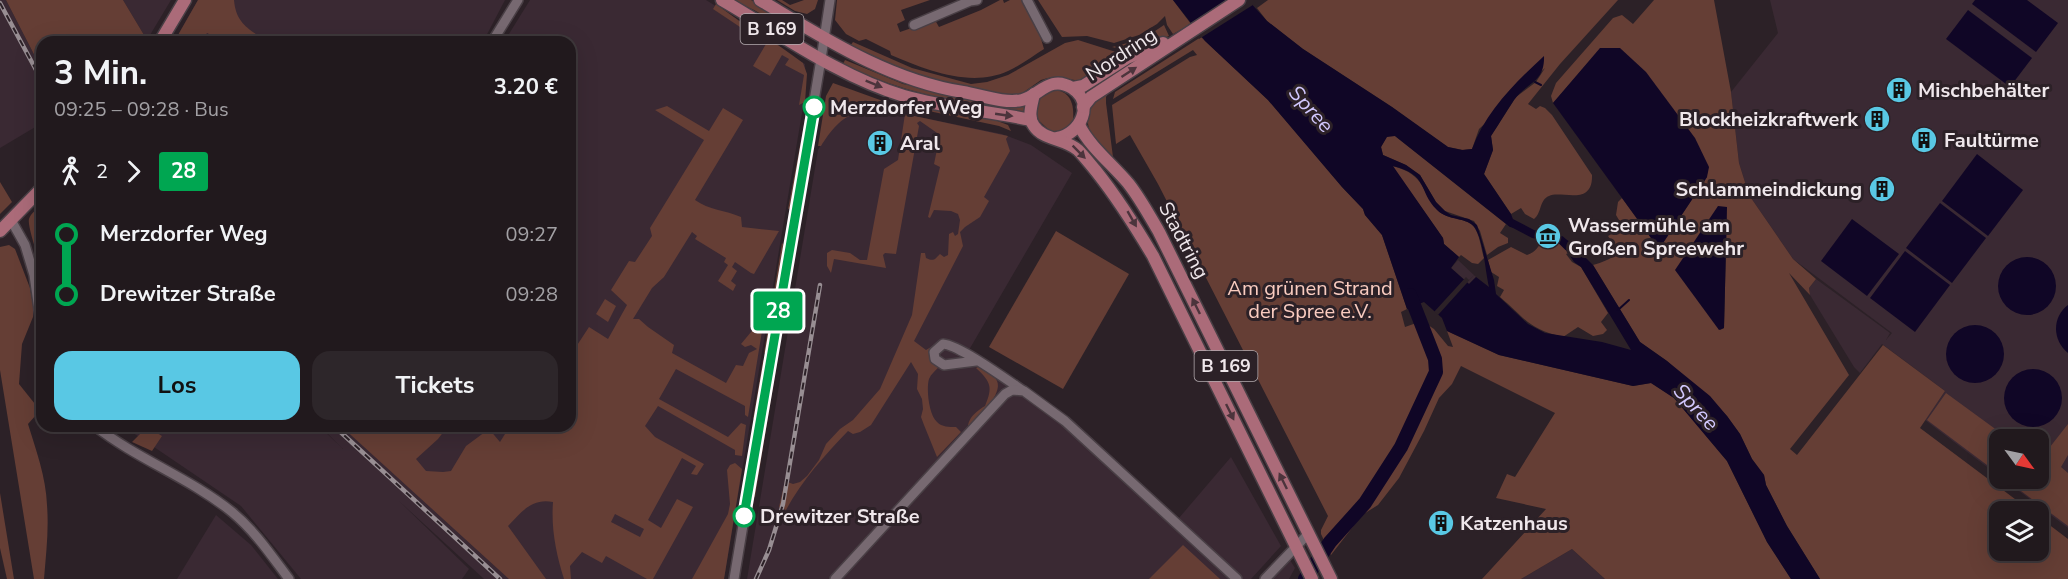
<!DOCTYPE html>
<html lang="de">
<head>
<meta charset="utf-8">
<style>
	:root { --surface:#21191d; --page:#2d262a; --text:#f1f3f6; --muted:#a2a0a4; --line:#3e383b; --accent:#59c8e4 }
	body { margin:0; font-family:"Nunito Sans",sans-serif; background:var(--page); color:var(--text); height:100vh; display:flex; flex-direction:column; font-size:22px; white-space:nowrap }
	* { box-sizing:border-box; margin:0 }
	p { font-size:20px; color:var(--muted) }
	.icon { flex:none; width:33px; height:33px; fill:none; stroke:currentColor; stroke-width:2; stroke-linecap:round; stroke-linejoin:round }
	.map { position:relative; flex:1; overflow:hidden }
	.side { position:absolute; left:36px; top:36px; width:540px; height:396px; display:flex; flex-direction:column; background:var(--surface); border-radius:18px; box-shadow:0 6px 24px #0002,0 0 0 2px var(--line) }
	.side>* { flex:none }
	.badge { padding:0 12px; border-radius:4px; font-size:21px; line-height:39px }
	.needle { width:39px; rotate:123deg }
	.tools { position:absolute; left:1989px; top:429px; display:grid; gap:12px }
	.tools a { display:grid; place-items:center; width:60px; height:60px; border-radius:12px; background:var(--surface); box-shadow:0 6px 24px #0002,0 0 0 2px var(--line); font-size:30px }
	.map>.badge { position:absolute; translate:-50% -50%; box-shadow:0 0 0 3px #fff }
	.legs { display:flex; align-items:center; gap:9px; height:66px; padding:0 18px; font-size:20px }
	.legs p { margin-inline-start:auto }
	.headline { display:flex; align-items:center; justify-content:space-between; height:102px; padding:0 18px }
	h1 { font-size:33px; font-weight:700; line-height:45px }
	.primary-button { display:flex; gap:12px; margin-top:auto; padding:12px 18px }
	.primary-button a { flex:1; height:69px; border-radius:18px; background:var(--accent); color:#111; font-size:24px; font-weight:700; line-height:69px; text-align:center }
	.primary-button a+a { background:var(--page); color:var(--text) }
	ul { padding:0 18px; list-style:none }
	li { display:flex; align-items:center; gap:21px; height:60px; font-size:22px }
	li i { display:grid; place-items:center; width:9px; height:100%; margin:0 8px; background:currentColor }
	li i::after { content:''; width:15px; height:15px; margin:-8px; border:4px solid; border-radius:50%; background:var(--surface) }
	li p { margin-inline-start:auto }
	li:first-child i { background:linear-gradient(#0000 50%,currentColor 0) }
	li:last-child i { background:linear-gradient(currentColor 50%,#0000 0) }
	.map>svg:first-child { display:block }
</style>
</head>
<body>
<div class="map">
<svg width="2068" height="579" viewBox="0 0 2068 579">
	<rect width="100%" height="100%" fill="#2c2127"/>
	<g fill="#3a2933">
		<path d="M0,0H6L42,70V123L0,148Z"/>
		<path d="M123,0H171L147,40Z"/>
		<path d="M198,0H505L483,42H174Z"/>
		<path d="M530,0H706L776,43L786,53L805,64L806,80L804,101L724,579H484L399,501L469,569L462,579H301L241,506L123,426H319L343,449L320,426H570V42H504Z"/>
		<path d="M1770,0H2068V528L2003,479L2038,478V440H2000L1999,476L1925,420L1945,391L1882,344L1860,373L1854,367L1810,295L1809,288L1816,279L1890,333L1886,340L1892,333L1793,259L1749,195L1739,163L1731,92L1778,33Z"/>
		<path d="M864,101L905,114L1002,134L1031,145L1072,173L969,350L1055,408L1179,518L1231,457L1281,546L1251,579H747L818,150L831,125Z"/>
		<path d="M1458,260L1476,277L1469,284L1451,268Z"/>
		<path d="M216,515L251,545L278,579H177Z"/>
		<path d="M1572,549L1605,579H1521Z"/>
		<path d="M1288,557L1295,568L1289,579H1268Z"/>
	</g>
	<g fill="#653e35" fill-rule="evenodd">
		<path d="M6,0H123L147,40L146,42H42V70Z"/>
		<path d="M198,0H234C236,24 249,29 268,42H225L207,33L201,42H174Z"/>
		<path d="M732,0H751L799,28L795,34L754,10Z"/>
		<path d="M777,0H782L790,5L804,0H818L815,9L807,14L795,11Z"/>
		<path d="M837,0H930L901,10L905,20L897,24L900,32L935,20L939,27L981,10L1000,0H1003L1004,3L1010,0H1022L1039,32L1044,49C1033,56 1021,65 1008,71C971,88 926,70 891,55L890,51L866,39L859,41L846,34L835,20Z"/>
		<path d="M1038,0H1173L1191,24L1173,34L1167,25L1165,16L1157,24L1139,35L1114,43L1087,36L1062,37Z"/>
		<path d="M1268,0H1618L1560,64L1528,104L1536,109L1540,106L1545,108L1552,115L1592,175C1593,207 1561,190 1549,196C1539,200 1542,213 1534,219L1525,214L1521,208L1511,214L1484,174L1493,150L1491,136L1516,97L1536,82L1545,68L1479,129L1472,149L1463,150L1448,147L1392,107L1303,49L1267,21L1257,8Z"/>
		<path d="M1654,0H1714L1731,92L1739,163L1749,195L1793,259L1816,279L1809,288L1810,295L1789,273L1849,375L1790,449L1797,455L1883,345L1945,391L1920,428L2031,511L2000,512V550H2038L2039,517L2068,539V579H1820L1787,526L1766,485L1764,475L1752,459L1740,434L1727,416L1667,361L1640,342L1593,265C1606,261 1616,258 1623,245H1614L1608,236L1623,227L1616,215L1618,202L1622,198L1659,249L1707,177L1600,49L1553,103L1551,96L1556,83L1613,18L1622,15L1633,24ZM1727,207L1724,328L1720,330Z"/>
		<path d="M716,4L742,23L740,27L713,9Z"/>
		<path d="M746,25C766,36 784,49 803,63L807,74L805,102L799,105L804,75L785,65L789,59L782,55L770,76L753,66L766,44L743,29Z"/>
		<path d="M1164,25L1169,36C1151,43 1132,52 1112,47L1143,39Z"/>
		<path d="M1201,37L1268,100L1342,187L1363,209L1365,215L1382,235L1407,309L1401,312L1405,327L1422,321L1434,329L1448,346L1453,347L1447,331L1499,355L1633,386L1651,383L1674,398L1727,461L1767,542L1791,579H1605L1572,549L1521,579H1482L1546,509L1496,498L1507,474L1515,477L1555,413L1461,366L1452,384L1439,398L1424,431L1399,478L1378,505L1362,515L1331,555L1321,534V530L1328,516L1158,184L1130,135L1116,144L1112,105L1190,57L1197,55L1193,50L1113,99L1115,92Z"/>
		<path d="M1078,40L1116,52L1137,50L1081,81L1055,77L1048,78L1041,80L1021,94L1011,95L960,86L922,77L887,64L850,46L853,42L912,68L971,84L987,82L1008,75L1065,43Z"/>
		<path d="M845,60L903,84L1018,107L1028,106L1027,114C962,103 903,94 843,64Z"/>
		<path d="M833,83L894,105V111L890,116L877,114L879,107L866,104L865,107L858,108V113C841,116 830,132 821,146H818L826,96Z"/>
		<path d="M1054,89C1073,93 1074,106 1073,123L1057,133L1049,130L1034,116L1039,97Z"/>
		<path d="M1111,89L1106,97V103L1113,157C1093,135 1083,134 1090,103Z"/>
		<path d="M908,102L987,117L1008,125L1011,131L999,126L910,107L907,106Z"/>
		<path d="M667,106L709,131L723,108L743,120L695,200C709,210 725,210 741,217L742,227L779,231L754,274L751,273L735,262L732,267L737,271L731,281L736,285L733,291L718,281L728,265L724,262L726,258L695,239L697,236L692,232L664,277L652,288L633,319H639L648,327L674,345L672,353L726,383L736,365L743,366L749,353L757,349L751,345L745,347L741,344L756,326L763,325L748,417L745,415V406L676,369L659,399L728,437L741,423L746,425L742,456L735,455V450L658,406L645,426L655,437L704,464L697,475L691,474L696,466L682,458L648,520L661,528L677,499L693,507L653,579H647L606,556L602,563L582,552L570,566L571,579H564C556,553 551,529 553,502C531,498 522,512 508,526L546,579H509L341,426H448L438,439L416,459L426,471L443,472L451,471L466,446L489,429L500,442L510,426H570V356L589,327L608,339L627,305L611,290L629,261L635,262L652,236L650,228L704,140L655,110ZM615,514L644,529L640,537L611,522Z"/>
		<path d="M905,114L1008,136L1006,139L1010,151L984,197L989,201L980,217L965,227L960,232L963,246L914,341L926,350L931,347V355L939,367C935,371 931,374 929,379C926,389 929,415 937,422C942,427 949,427 956,427L961,432L937,457L924,425L921,417L923,409L922,399L917,389L918,374L911,362L871,425L860,432L853,434L848,431C825,455 802,480 786,510L779,507L785,481L793,484L800,482L807,476L819,460L826,444L840,429L853,420L880,389L912,315L921,253H925L926,258C934,262 935,259 940,254L944,257L948,255L949,234L953,232L955,236L958,234L960,220L958,214L951,211L934,210L930,218L928,217L940,167L934,164L940,135L920,121L917,123L919,126L896,254L885,253L883,255L886,268L834,259L831,273L827,266V253L832,250L850,253L860,260H867L884,169L898,160Z"/>
		<path d="M1387,136H1395L1506,224L1500,233L1508,238V243L1498,247L1487,255L1480,231L1474,221L1445,211L1436,202L1420,175L1406,165L1383,155L1381,147Z"/>
		<path d="M801,140L799,162L791,208L788,209Z"/>
		<path d="M1392,166C1428,175 1419,192 1440,212C1450,221 1467,217 1474,227C1480,235 1481,249 1484,258L1478,264L1472,263L1461,255L1459,257L1444,244L1443,238Z"/>
		<path d="M0,182L12,202L0,214Z"/>
		<path d="M42,204V273C40,261 27,227 29,219C31,213 37,209 42,204Z"/>
		<path d="M1056,231L1129,274L1063,389L989,347Z"/>
		<path d="M1543,239L1561,242L1569,253L1566,254L1572,262L1581,267L1608,313L1601,322L1607,330L1603,334L1593,336L1578,327L1563,337C1528,329 1526,319 1500,297L1504,290L1497,286L1499,277L1491,272L1488,260L1511,247L1527,255C1536,252 1539,246 1543,239Z"/>
		<path d="M782,243L785,246L768,351L764,353Z"/>
		<path d="M9,245L15,249L30,288L33,305V317L22,344L19,384L35,404L36,415L28,424C36,450 46,477 47,505C49,530 46,554 44,579H34L0,370V247Z"/>
		<path d="M792,262L793,264L755,497L751,496C754,486 759,479 756,468Z"/>
		<path d="M605,299L616,306L608,322L596,314Z"/>
		<path d="M763,360L766,362L757,418L753,419Z"/>
		<path d="M978,367C984,370 994,374 997,381C1003,394 979,416 971,425H968C970,416 978,410 985,406C993,387 991,382 976,368Z"/>
		<path d="M1946,393L2009,439L2000,440L1999,474L1927,420Z"/>
		<path d="M2068,424V455L2061,467L2068,473V526L2005,479L2038,478L2039,461Z"/>
		<path d="M139,426H154L152,430L162,436L152,451L132,442L142,432Z"/>
		<path d="M735,463L742,469L724,579H692L728,514L730,504L727,470L730,465Z"/>
		<path d="M0,493L14,579H7L0,548Z"/>
		<path d="M1183,545L1220,579H1149Z"/>
	</g>
	<g fill="#100626" fill-rule="evenodd">
		<path d="M1173,0H1248L1267,21L1303,49L1392,107L1448,147L1462,150L1472,149C1486,111 1515,83 1544,56C1545,83 1527,82 1514,100C1506,112 1499,124 1491,136L1493,150L1484,174L1511,214L1514,222L1522,227L1521,229L1510,227L1395,136L1387,137L1381,147L1383,155L1406,165L1420,175L1436,202L1445,211L1451,215L1469,219L1477,225L1494,280L1496,294L1528,324L1545,333L1602,342L1631,350L1581,267L1574,262L1561,242L1564,238L1570,242L1593,265L1640,342L1667,361L1710,396L1727,416L1740,434L1752,459L1764,475L1766,485L1787,526L1820,579H1791L1767,542L1727,461L1674,398L1651,383L1633,386L1499,355L1447,331L1442,318L1424,302L1416,305L1418,310L1412,312L1410,308L1407,309L1382,235L1365,215L1363,209L1342,187L1268,100L1205,41ZM1393,166C1429,175 1418,191 1437,210C1448,221 1468,217 1475,228C1484,243 1485,270 1489,287L1476,277L1469,284L1451,268L1459,257L1444,244L1443,238Z"/>
		<path d="M1975,0H2027L2058,23L2036,52L1972,4Z"/>
		<path d="M1968,10L2032,58L2010,87L1946,39Z"/>
		<path d="M1600,48H1620L1646,72L1695,138L1709,167L1707,177L1659,249L1553,103Z"/>
		<path d="M1977,154L2023,190L1988,236L1942,201Z"/>
		<path d="M1940,203L1986,238L1952,283L1906,248Z"/>
		<path d="M1718,206L1727,207L1724,328L1719,330L1675,270Z"/>
		<path d="M1852,219L1899,254L1867,296L1821,261Z"/>
		<path d="M1905,251L1950,285L1915,332L1870,298Z"/>
		<circle cx="2027" cy="286" r="29"/>
		<path d="M2068,305V353C2052,340 2052,317 2068,305Z"/>
		<circle cx="1975" cy="354" r="29"/>
		<circle cx="2033" cy="398" r="29"/>
	</g>
	<g fill="#2c2127">
		<path d="M1230,0H1253L1256,3L1199,39L1188,25Z"/>
		<path d="M1475,274L1438,315L1434,312L1466,277L1469,280Z"/>
	</g>
	<g fill="none" stroke-linecap="round" stroke-linejoin="round">
		<g stroke="#100626" stroke-width="2">
			<path d="M1535,82L1541,85"/>
			<path d="M1618,310L1629,300"/>
		</g>
		<path stroke="#100626" stroke-width="8" d="M1512,223L1533,234L1561,240L1568,247"/>
		<path stroke="#100626" stroke-width="14" d="M1305,579L1330,542L1365,503L1401,447L1436,372L1435,359L1410,295"/>
		<g stroke="#493f45" stroke-width="12">
			<g id="minor">
				<path d="M1027,0L1047,38"/>
				<path d="M914,25L970,1L977,0"/>
				<path d="M492,42L518,0"/>
				<path d="M11,220L25,245L34,275L42,331"/>
				<path d="M976,361L944,365L935,359L934,352L943,344C959,345 1006,379 1022,390"/>
				<path d="M95,426C137,459 190,478 232,512C255,531 271,555 289,579"/>
				<path d="M734,579L821,59L830,0"/>
				<path d="M835,579L1005,394L1012,390L1024,391L1065,421L1237,579"/>
				<path d="M1265,579L1309,533"/>
			</g>
		</g>
		<g stroke="#493f45" stroke-width="15">
			<g id="major">
				<path d="M722,0C779,33 840,77 904,96C946,108 989,111 1031,120"/>
				<path d="M760,0C824,38 888,80 963,92C981,95 1004,104 1022,100C1039,96 1050,74 1072,88C1095,103 1081,134 1057,138"/>
				<path d="M160,42L185,0"/>
				<path d="M1073,88L1083,86L1127,58L1163,43"/>
				<path d="M1034,94C1032,104 1027,117 1034,126C1043,140 1064,138 1078,150C1084,156 1090,164 1096,171C1119,200 1134,224 1153,256L1312,579"/>
				<path d="M1083,107L1091,97L1239,0"/>
				<path d="M1079,125C1090,147 1112,164 1128,183C1140,198 1149,215 1159,232L1331,579"/>
				<path d="M0,231L42,188"/>
			</g>
		</g>
		<use href="#minor" stroke="#776971" stroke-width="9"/>
		<use href="#major" stroke="#ab6b79" stroke-width="12"/>
		<g stroke="#988e93" stroke-width="4.5">
			<g id="rail">
				<path d="M0,3L42,81"/>
				<path d="M334,426L500,579"/>
				<path d="M756,579L769,550L783,504L820,285"/>
			</g>
		</g>
		<use href="#rail" stroke="#2c2127" stroke-width="2" stroke-dasharray="7" stroke-linecap="butt"/>
	</g>
	<defs><path id="oneway-solid" d="M-6-.8H1V-3.2L6.5 0L1 3.2V.8H-6Z" transform="scale(1.5)"/></defs>
	<g fill="#4c343c">
		<use href="#oneway-solid" transform="translate(1129 72) rotate(-33)"/>
		<use href="#oneway-solid" transform="translate(874 84) rotate(22)"/>
		<use href="#oneway-solid" transform="translate(1004 115) rotate(8)"/>
		<use href="#oneway-solid" transform="translate(1079 152) rotate(45)"/>
		<use href="#oneway-solid" transform="translate(1132 219) rotate(60)"/>
		<use href="#oneway-solid" transform="translate(1196 306) rotate(-116)"/>
		<use href="#oneway-solid" transform="translate(1230 412) rotate(64)"/>
		<use href="#oneway-solid" transform="translate(1283 481) rotate(-116)"/>
	</g>
	<g fill="none" stroke-linecap="round" stroke-linejoin="round">
		<g stroke="#fff" stroke-width="14">
			<path id="line-1" d="M744,516L814,107"/>
		</g>
		<use href="#line-1" stroke="#00a651" stroke-width="9"/>
	</g>
	<defs>
		<g id="building-disc" transform="scale(1.35)"><circle r="9.5" fill="#59c8e4" stroke="#2c2127"/><path d="M-4-6H4V6H1V3H-1V6H-4ZM-2.5-4.3h1.7v1.8h-1.7ZM.8-4.3h1.7v1.8H.8ZM-2.5-1h1.7V.8h-1.7ZM.8-1h1.7V.8H.8Z" fill="#111"/></g>
		<g id="museum-disc" transform="scale(1.35)"><circle r="9.5" fill="#59c8e4" stroke="#2c2127"/><path d="M0-6L6-3V-2H-6V-3ZM-5-1h2V3h-2ZM-1-1h2V3h-2ZM3-1h2V3H3ZM-6 4H6V6H-6Z" fill="#111"/></g>
	</defs>
	<g fill-rule="evenodd">
		<use href="#building-disc" x="1899" y="90"/>
		<use href="#building-disc" x="1877" y="119"/>
		<use href="#building-disc" x="1924" y="140"/>
		<use href="#building-disc" x="880" y="143"/>
		<use href="#building-disc" x="1882" y="189"/>
		<use href="#museum-disc" x="1548" y="236"/>
		<use href="#building-disc" x="1441" y="523"/>
	</g>
	<g fill="#fff" stroke="#00a651" stroke-width="3">
		<circle cx="814" cy="107" r="10"/>
		<circle cx="744" cy="516" r="10"/>
	</g>
	<g text-anchor="middle" stroke-width="6" stroke-linejoin="round" paint-order="stroke">
		<g fill="#2c2127" stroke="#b4acb0" stroke-width="1.5">
			<rect x="740.5" y="14" width="63" height="30" rx="4.5"/>
			<rect x="1194.5" y="351" width="63" height="30" rx="4.5"/>
		</g>
		<g font-size="18" font-weight="bold" fill="#efe7eb">
			<text x="772" y="35">B 169</text>
			<text x="1226" y="372">B 169</text>
		</g>
		<g font-size="20" fill="#efe7eb" stroke="#2c2127">
			<text transform="translate(1121 54) rotate(-33)" y="7">Nordring</text>
			<text transform="translate(1184 240) rotate(62)" y="7">Stadtring</text>
		</g>
		<g font-size="20" font-weight="bold" fill="#efe7eb" stroke="#2c2127" text-anchor="start">
			<text x="1918" y="97">Mischbehälter</text>
			<text x="1858" y="126" text-anchor="end">Blockheizkraftwerk</text>
			<text x="1944" y="147">Faultürme</text>
			<text x="900" y="150">Aral</text>
			<text x="1862" y="196" text-anchor="end">Schlammeindickung</text>
			<text x="1568" y="232">Wassermühle am<tspan x="1568" dy="23">Großen Spreewehr</tspan></text>
			<text x="1460" y="530">Katzenhaus</text>
		</g>
		<g font-size="20" font-weight="bold" fill="#efe7eb" stroke="#2c2127" text-anchor="start">
			<text x="830" y="114">Merzdorfer Weg</text>
			<text x="760" y="523">Drewitzer Straße</text>
		</g>
		<g font-size="20" fill="#faccc0" stroke="#2c2127">
			<text x="1310" y="295">Am grünen Strand<tspan x="1310" dy="23">der Spree e.V.</tspan></text>
		</g>
		<g font-size="21" font-style="italic" fill="#d2c8fe" stroke="#2c2127">
			<text transform="translate(1311 109) rotate(48)" y="7">Spree</text>
			<text transform="translate(1696 407) rotate(47)" y="7">Spree</text>
		</g>
	</g>
</svg>
<div class="tools">
<a><svg class="needle" viewBox="-14 -14 28 28"><path d="M0-13l5 13h-10z" fill="#e53935"/><path d="M0 13l5-13h-10z" fill="#a2a0a4"/></svg></a>
<a><svg class="icon" aria-label="layers" viewBox="0 0 24 24"><path d="M12 4l9 5-9 5-9-5zM3 14l9 5 9-5"/></svg></a>
</div>
<b class="badge" style="left:778px;top:311px;background:#00a651;color:#fff">28</b>
<section class="side">
<div class="headline"><div><h1>3 Min.</h1><p>09:25 – 09:28 · Bus</p></div><b>3.20 €</b></div>
<div class="legs"><svg class="icon" aria-label="walk" viewBox="0 0 24 24"><circle cx="13" cy="4" r="2"/><path d="M13 8l-2 6 4 7M11 14l-3 7M7 12l3-4h3l4 4"/></svg>2<svg class="icon" aria-label="forward" viewBox="0 0 24 24"><path d="M9 5l7 7-7 7"/></svg><b class="badge" style="background:#00a651;color:#fff">28</b></div>
<ul>
<li><i style="color:#00a651"></i><b>Merzdorfer Weg</b><p>09:27</p></li>
<li><i style="color:#00a651"></i><b>Drewitzer Straße</b><p>09:28</p></li>
</ul>
<div class="primary-button"><a>Los</a><a>Tickets</a></div>
</section>
</div>
</body>
</html>
